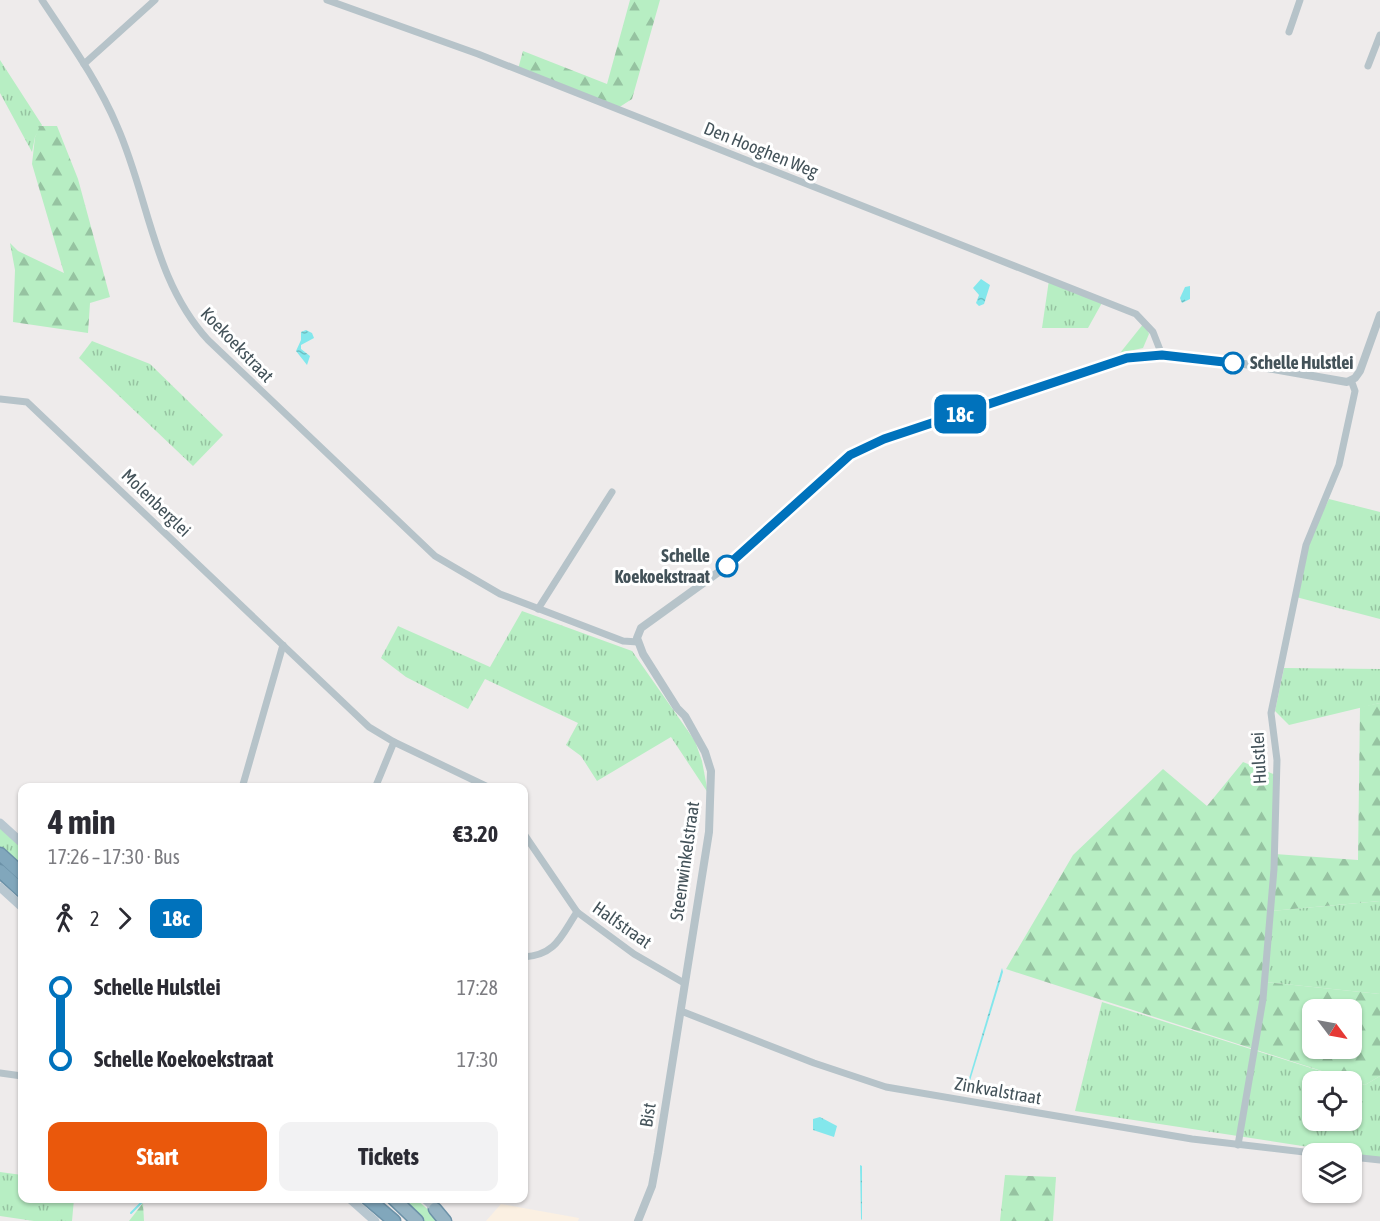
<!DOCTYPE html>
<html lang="en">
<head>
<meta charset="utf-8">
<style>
	:root { --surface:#fff; --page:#f2f2f3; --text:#2b2b33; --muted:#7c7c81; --accent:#ea580c }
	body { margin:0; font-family:"Asap Condensed",sans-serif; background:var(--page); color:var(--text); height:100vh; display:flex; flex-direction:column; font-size:22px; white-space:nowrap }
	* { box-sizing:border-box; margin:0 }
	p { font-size:20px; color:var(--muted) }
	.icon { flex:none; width:33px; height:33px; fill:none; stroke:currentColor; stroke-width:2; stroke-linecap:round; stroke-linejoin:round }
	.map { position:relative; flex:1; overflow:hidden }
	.panel { position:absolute; left:18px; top:783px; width:510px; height:420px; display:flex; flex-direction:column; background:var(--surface); border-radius:12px; box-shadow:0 2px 4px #0004 }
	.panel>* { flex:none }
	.badge { padding:0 12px; border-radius:9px; font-size:21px; line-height:39px }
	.needle { width:39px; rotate:122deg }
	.fabs { position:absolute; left:1302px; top:999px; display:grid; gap:12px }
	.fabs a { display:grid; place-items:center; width:60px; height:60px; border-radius:12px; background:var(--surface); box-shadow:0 2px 4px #0004; font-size:30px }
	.map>.badge { position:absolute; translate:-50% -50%; box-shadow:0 0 0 3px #fff }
	.legs { display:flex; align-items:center; gap:9px; height:66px; padding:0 30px; font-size:20px }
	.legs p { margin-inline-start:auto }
	.headline { display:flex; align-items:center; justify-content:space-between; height:102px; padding:0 30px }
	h1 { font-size:33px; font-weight:700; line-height:45px }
	.action { display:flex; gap:12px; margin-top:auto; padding:12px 30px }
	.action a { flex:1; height:69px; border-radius:12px; background:var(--accent); color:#fff; font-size:24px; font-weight:700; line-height:69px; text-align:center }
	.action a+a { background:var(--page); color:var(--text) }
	ul { padding:0 30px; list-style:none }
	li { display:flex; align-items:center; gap:21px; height:72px; font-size:22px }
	li i { display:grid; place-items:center; width:9px; height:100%; margin:0 8px; background:currentColor }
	li i::after { content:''; width:15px; height:15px; margin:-8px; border:4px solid; border-radius:50%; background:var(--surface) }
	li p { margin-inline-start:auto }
	li:first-child i { background:linear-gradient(#0000 50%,currentColor 0) }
	li:last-child i { background:linear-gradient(currentColor 50%,#0000 0) }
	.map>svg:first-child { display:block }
</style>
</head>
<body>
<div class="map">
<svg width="1380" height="1221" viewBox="0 0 1380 1221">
	<defs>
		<pattern id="grass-tufts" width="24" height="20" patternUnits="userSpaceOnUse" patternTransform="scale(1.5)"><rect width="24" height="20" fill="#b7eec3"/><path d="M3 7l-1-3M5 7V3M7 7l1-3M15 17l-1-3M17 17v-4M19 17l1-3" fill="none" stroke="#96c3a1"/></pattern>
		<pattern id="forest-firs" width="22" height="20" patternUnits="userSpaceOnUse" patternTransform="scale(1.5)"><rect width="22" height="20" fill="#b7eec3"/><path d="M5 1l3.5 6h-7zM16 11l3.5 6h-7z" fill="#96c3a1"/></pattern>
		<pattern id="water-ripples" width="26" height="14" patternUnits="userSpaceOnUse" patternTransform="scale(1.5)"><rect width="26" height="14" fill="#83e7ec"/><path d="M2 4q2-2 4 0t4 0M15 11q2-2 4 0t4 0" fill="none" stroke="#6dbec2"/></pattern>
	</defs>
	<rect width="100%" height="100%" fill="#eeebeb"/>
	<path fill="#fbf0e2" d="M501,1204L579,1218L578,1221H486Z"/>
	<g fill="url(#grass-tufts)" fill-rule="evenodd">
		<path d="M0,60L42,125L35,137L32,152L0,93Z"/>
		<path d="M1049,280L1103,301L1088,328H1042Z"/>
		<path d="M1144,323L1149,334L1143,348L1120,353Z"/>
		<path d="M92,341L150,364L223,435L193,466L79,358Z"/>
		<path d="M1329,499L1380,512V619L1296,597L1306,545Z"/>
		<path d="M522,611L632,651L695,741L702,761L708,793L671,737L597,781L581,756L566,745L578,723L485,679L468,709L406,677L381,658L398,626L490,667Z"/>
		<path d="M1284,668L1380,669V703L1289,725L1275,711Z"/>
		<path d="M0,828L22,848V867L0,847Z"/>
		<path d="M1380,901V994L1265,982L1271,911Z"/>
		<path d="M1102,1002L1365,1085L1380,1076V1158L1075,1111ZM1312,1082H1352V1120H1312Z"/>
		<path d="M0,1172L22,1175V1198L74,1199L72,1221H34L0,1216Z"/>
		<path d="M398,1199H416L441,1221H424Z"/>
	</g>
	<g fill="url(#forest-firs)" fill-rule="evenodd">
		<path d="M630,0H660L632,99L618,108L518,69L523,51L607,84Z"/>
		<path d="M40,126H57L78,179L110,297L90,303L88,333L13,322L15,270L10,243L18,251L64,273L32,164L35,137Z"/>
		<path d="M1380,703V901L1271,911L1265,982L1380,994V1076L1365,1085L1006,969L1073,855L1163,769L1207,806L1243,762L1276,775L1275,854L1358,860L1360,707ZM1312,1010H1352V1048H1312Z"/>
		<path d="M1005,1175L1056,1177L1053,1221H1000Z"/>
		<path d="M143,1203L144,1221H129Z"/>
	</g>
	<g fill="url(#water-ripples)">
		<path d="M981,279L990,285L984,304L979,306L976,303L979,295L973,288Z"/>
		<path d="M1190,286V299L1182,303L1180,298L1185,287Z"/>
		<path d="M306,330L312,333L314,338L301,345V349L310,356L307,365L296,351L301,340V332Z"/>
		<path d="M1002,968L1003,972L966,1094L965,1092Z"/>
		<path d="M820,1117L837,1126L834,1137L813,1130V1119Z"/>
		<path d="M860,1165L862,1166V1220L861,1219Z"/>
	</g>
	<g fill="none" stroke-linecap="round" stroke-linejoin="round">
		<path stroke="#83e7ec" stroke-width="2" d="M131,1213L142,1202V1198"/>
		<g stroke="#6c92a8" stroke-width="15">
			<g id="trunk">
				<path d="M393,1198L417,1221"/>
				<path d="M435,1209L445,1221"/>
			</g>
		</g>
		<g stroke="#6c92a8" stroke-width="15">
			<g id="motorway">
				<path d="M0,854L22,874"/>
				<path d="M0,871L22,891"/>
				<path d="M367,1198L394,1221"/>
			</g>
		</g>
		<g stroke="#b6c3c9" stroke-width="7">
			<path d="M42,0C69,41 98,81 117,126C149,198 153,280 208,340L435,556L500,594L623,641L638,642"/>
			<path d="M327,0L478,54L1136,314L1153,332L1162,355"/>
			<path d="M1289,32L1300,0"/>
			<path d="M84,64L155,0"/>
			<path d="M1368,66L1380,35"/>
			<path d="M0,399L27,402L369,727L394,742L490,788"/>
			<path d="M538,609L612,492"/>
			<path d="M242,788L283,645"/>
			<path d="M375,788L394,742"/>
			<path d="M524,834L577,912L634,954L684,983"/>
			<path d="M524,957C556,955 561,936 577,912"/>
			<path d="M681,1011L814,1063L886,1087L1192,1139L1321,1154"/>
			<path d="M0,1073L22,1076"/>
			<path d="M1238,1145L1263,999L1274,869L1277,760L1271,713L1306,545L1339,465L1355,391L1351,380"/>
			<path d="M1352,1157L1380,1160"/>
		</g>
		<path stroke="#b6c3c9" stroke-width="8" d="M638,1221L652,1186L658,1153L709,832L711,771L705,752L685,716L677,708L643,654L637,638L641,628L727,566L850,455L872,444L1104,366L1144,355L1233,362L1347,382L1355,378L1360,371L1380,315"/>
		<g stroke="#b8c7d0" stroke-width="9">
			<path d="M0,823L22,843"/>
			<path d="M0,887L22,907"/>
			<path d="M349,1198L375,1221"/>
			<path d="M424,1198L438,1211"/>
		</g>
		<use href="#trunk" stroke="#96b4c4" stroke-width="12"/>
		<use href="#motorway" stroke="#81a7bc" stroke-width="12"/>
	</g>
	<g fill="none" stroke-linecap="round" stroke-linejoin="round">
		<g stroke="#fff" stroke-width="14">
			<path id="line-1" d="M727,566L850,455L884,439L1127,358L1162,355L1233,363"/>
		</g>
		<use href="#line-1" stroke="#0072bc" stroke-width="9"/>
	</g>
	<g fill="#fff" stroke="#0072bc" stroke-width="3">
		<circle cx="1233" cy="363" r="10"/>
		<circle cx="727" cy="566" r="10"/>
	</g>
	<g text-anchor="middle" stroke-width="6" stroke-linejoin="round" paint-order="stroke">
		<g font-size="18" fill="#435259" stroke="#fff">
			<text transform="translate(761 150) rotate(22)" y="6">Den Hooghen Weg</text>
			<text transform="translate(237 345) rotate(46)" y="6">Koekoekstraat</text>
			<text transform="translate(156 503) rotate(44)" y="6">Molenberglei</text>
			<text transform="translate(1259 758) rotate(-93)" y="6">Hulstlei</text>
			<text transform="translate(685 861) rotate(-82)" y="6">Steenwinkelstraat</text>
			<text transform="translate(622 925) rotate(35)" y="6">Halfstraat</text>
			<text transform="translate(998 1091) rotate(10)" y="6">Zinkvalstraat</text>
			<text transform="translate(648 1115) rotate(-81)" y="6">Bist</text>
		</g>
		<g font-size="18" font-weight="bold" fill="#435259" stroke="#fff" text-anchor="start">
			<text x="1250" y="369">Schelle Hulstlei</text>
			<text x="710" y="562" text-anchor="end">Schelle<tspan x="710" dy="21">Koekoekstraat</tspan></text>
		</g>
	</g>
</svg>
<div class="fabs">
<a><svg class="needle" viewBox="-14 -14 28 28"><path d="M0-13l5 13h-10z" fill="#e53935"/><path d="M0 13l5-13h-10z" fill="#7c7c81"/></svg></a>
<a><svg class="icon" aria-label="locate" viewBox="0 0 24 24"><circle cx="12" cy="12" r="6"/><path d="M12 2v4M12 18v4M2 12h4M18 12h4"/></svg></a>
<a><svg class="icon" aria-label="layers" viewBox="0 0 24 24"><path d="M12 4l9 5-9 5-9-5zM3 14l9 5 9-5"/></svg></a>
</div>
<b class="badge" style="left:960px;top:414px;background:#0072bc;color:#fff">18c</b>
<section class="panel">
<div class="headline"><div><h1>4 min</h1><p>17:26 – 17:30 · Bus</p></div><b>€3.20</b></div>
<div class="legs"><svg class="icon" aria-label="walk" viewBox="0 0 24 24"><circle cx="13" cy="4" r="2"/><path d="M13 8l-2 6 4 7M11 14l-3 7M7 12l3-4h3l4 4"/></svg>2<svg class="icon" aria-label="forward" viewBox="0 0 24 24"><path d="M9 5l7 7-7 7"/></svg><b class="badge" style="background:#0072bc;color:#fff">18c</b></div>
<ul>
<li><i style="color:#0072bc"></i><b>Schelle Hulstlei</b><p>17:28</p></li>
<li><i style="color:#0072bc"></i><b>Schelle Koekoekstraat</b><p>17:30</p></li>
</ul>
<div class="action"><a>Start</a><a>Tickets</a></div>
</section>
</div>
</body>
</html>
